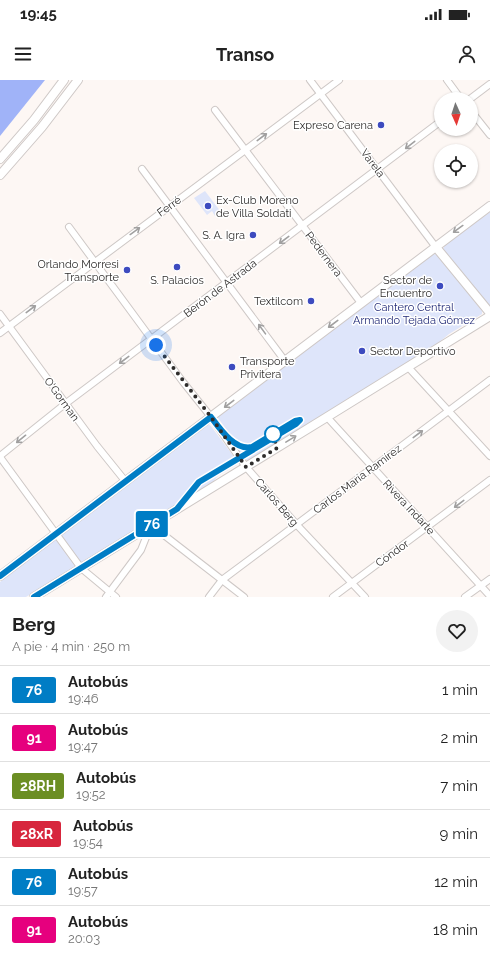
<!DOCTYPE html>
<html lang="es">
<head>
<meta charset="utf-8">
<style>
	:root { --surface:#fff; --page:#f2f2f2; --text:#222; --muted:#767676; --line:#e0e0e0 }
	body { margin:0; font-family:Raleway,sans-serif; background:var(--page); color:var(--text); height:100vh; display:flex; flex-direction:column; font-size:15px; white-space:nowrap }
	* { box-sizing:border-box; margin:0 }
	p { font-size:13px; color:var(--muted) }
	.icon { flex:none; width:22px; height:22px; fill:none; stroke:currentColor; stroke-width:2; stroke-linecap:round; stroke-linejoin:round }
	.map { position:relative; height:517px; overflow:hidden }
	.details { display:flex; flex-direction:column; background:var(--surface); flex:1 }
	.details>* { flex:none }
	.badge { padding:0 8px; border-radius:3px; font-size:14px; line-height:26px }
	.needle { width:26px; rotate:177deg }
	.tools { position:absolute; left:434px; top:12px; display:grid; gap:8px }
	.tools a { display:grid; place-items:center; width:44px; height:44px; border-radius:50%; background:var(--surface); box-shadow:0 1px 3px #0004; font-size:20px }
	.you { position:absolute; width:20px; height:20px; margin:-10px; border:3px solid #fff; border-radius:50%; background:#1a73e8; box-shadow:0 0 0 6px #1a73e833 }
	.map>.badge { position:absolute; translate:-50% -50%; box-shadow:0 0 0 2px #fff }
	.round { display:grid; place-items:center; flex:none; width:42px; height:42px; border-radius:21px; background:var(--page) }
	.summary { display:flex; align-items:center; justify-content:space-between; height:68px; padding:0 12px }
	h1 { font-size:19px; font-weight:700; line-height:30px }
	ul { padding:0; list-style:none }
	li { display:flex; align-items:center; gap:12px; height:48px; padding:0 12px; border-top:1px solid var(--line) }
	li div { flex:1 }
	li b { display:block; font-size:15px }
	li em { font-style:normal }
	li .badge { min-width:44px; font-weight:700; text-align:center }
	.status { display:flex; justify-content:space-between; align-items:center; height:28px; padding:0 20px; background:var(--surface); direction:ltr }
	.status svg { height:11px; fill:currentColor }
	header { display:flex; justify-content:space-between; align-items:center; height:52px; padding:0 12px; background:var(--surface); font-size:18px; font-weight:700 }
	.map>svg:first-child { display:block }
</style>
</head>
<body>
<div class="status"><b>19:45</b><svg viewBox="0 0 49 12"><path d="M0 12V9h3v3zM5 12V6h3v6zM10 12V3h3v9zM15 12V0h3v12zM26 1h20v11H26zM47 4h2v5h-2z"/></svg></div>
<header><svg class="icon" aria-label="menu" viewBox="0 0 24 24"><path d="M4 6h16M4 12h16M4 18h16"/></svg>Transo<svg class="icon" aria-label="person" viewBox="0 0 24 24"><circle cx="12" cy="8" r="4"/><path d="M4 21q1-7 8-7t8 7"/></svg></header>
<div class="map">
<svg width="490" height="517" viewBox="0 0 490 517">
	<rect width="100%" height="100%" fill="#fdf7f4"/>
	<g fill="#dee5fa">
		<path d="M205,111L221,132L215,136L212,131L207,135L194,118Z"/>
		<path d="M490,132V227L443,169L445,165Z"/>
		<path d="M430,174H434L438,175L482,231V234L449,254L437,264L250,380H245L237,369L234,360L218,338V336Z"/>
		<path d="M205,345H210L238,382L237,385L218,396L211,404L26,517H0V502Z"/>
	</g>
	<path fill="#a0b3f8" d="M0,0H45L0,56Z"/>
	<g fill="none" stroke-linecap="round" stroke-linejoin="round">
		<g stroke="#cec8c6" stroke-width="8">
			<g id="minor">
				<path d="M310,0L435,166"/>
				<path d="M447,0L461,19"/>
				<path d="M470,19L490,4"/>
				<path d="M215,30L361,223"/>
				<path d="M471,31L490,55"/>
				<path d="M142,89L285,281"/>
				<path d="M69,147L183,302L211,337L246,387L297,445L365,517"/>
				<path d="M0,234L97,366L126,402"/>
				<path d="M0,253L339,0"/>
				<path d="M408,287L490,376"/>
				<path d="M327,337L490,516"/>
				<path d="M0,376L65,324L441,41"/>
				<path d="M0,377L81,488L116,517"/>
				<path d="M106,517L141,470L151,445L244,517"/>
				<path d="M209,517L222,500L490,300"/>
				<path d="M333,517L490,400"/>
				<path d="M465,517L490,499"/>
			</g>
		</g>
		<g stroke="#cec8c6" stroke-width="10">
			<g id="major">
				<path d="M0,79L34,40L64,0"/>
				<path d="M0,95L42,47L78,0"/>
				<path d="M435,166L490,233"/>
				<path d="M0,496L490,126"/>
				<path d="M34,517L327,337L490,236"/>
			</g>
		</g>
		<use href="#minor" stroke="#fff" stroke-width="6"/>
		<use href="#major" stroke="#fff" stroke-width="8"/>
	</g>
	<defs><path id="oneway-shaft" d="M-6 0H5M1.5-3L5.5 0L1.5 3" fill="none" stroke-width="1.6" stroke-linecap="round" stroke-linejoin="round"/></defs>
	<g stroke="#a1a0a0">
		<use href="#oneway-shaft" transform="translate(262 57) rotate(-37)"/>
		<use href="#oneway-shaft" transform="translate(410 65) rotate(142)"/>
		<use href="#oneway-shaft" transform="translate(458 149) rotate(144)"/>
		<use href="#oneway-shaft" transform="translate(135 151) rotate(-36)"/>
		<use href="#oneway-shaft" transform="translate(284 160) rotate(143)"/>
		<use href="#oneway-shaft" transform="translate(31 229) rotate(-37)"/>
		<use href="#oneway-shaft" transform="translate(333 244) rotate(143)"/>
		<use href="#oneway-shaft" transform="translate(262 249) rotate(-126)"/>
		<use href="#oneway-shaft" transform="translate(124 280) rotate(143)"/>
		<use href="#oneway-shaft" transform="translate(229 324) rotate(143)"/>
		<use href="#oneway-shaft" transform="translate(418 354) rotate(-37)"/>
		<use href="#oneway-shaft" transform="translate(21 359) rotate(141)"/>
		<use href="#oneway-shaft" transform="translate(291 359) rotate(-31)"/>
		<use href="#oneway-shaft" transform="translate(459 424) rotate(143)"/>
	</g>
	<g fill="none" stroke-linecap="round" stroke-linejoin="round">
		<g stroke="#fff" stroke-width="9">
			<path id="line" d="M0,496L211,337C220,349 235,371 252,367L295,341L300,340L296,344L199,402L177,429L34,517"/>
		</g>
		<use href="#line" stroke="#007dc5" stroke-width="6"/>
		<path stroke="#2f2d2c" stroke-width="4" stroke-dasharray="0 7.2" d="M156,265L211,337L246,387L277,368L273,354"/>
	</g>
	<g fill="#3d4bbf" stroke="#fff" stroke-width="1.5">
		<circle cx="381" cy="45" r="4"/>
		<circle cx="208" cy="126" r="4"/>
		<circle cx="253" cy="155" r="4"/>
		<circle cx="177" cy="187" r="4"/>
		<circle cx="127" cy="190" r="4"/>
		<circle cx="440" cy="206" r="4"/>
		<circle cx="311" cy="221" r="4"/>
		<circle cx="362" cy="271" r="4"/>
		<circle cx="232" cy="287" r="4"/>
	</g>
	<circle fill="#fff" stroke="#007dc5" stroke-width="2" cx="273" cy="354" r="8"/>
	<g text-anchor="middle" stroke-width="3" stroke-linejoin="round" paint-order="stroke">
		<g font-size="11" fill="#2f2d2c" stroke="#fff" text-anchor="end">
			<text x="373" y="49">Expreso Carena</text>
			<text x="216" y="124" text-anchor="start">Ex-Club Moreno<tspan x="216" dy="13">de Villa Soldati</tspan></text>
			<text x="245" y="159">S. A. Igra</text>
			<text x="119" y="188">Orlando Morresi<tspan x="119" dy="13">Transporte</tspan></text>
			<text x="177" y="204" text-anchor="middle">S. Palacios</text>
			<text x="432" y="204">Sector de<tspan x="432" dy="13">Encuentro</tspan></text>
			<text x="303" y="225">Textilcom</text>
			<text x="370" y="275" text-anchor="start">Sector Deportivo</text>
			<text x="240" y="285" text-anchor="start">Transporte<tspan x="240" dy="13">Privitera</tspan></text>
		</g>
		<g font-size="11" fill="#2f2d2c" stroke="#fff">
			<text transform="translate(373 83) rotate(53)" y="4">Varela</text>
			<text transform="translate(169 126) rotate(-36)" y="4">Ferré</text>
			<text transform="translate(324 174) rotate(53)" y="4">Pedernera</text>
			<text transform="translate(220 208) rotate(-37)" y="4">Berón de Astrada</text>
			<text transform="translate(62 319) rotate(54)" y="4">O'Gorman</text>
			<text transform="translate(357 399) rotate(-37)" y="4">Carlos María Ramírez</text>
			<text transform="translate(277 422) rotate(49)" y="4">Carlos Berg</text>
			<text transform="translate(409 427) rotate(47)" y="4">Rivera Indarte</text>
			<text transform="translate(392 473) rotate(-36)" y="4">Cóndor</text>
		</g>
		<g font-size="11" fill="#212a77" stroke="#fff">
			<text x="414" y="231">Cantero Central<tspan x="414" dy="13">Armando Tejada Gómez</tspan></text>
		</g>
	</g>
</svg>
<div class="tools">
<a><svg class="needle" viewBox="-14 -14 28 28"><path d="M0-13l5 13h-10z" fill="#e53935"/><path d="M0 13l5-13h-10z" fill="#767676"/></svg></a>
<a><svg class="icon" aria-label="locate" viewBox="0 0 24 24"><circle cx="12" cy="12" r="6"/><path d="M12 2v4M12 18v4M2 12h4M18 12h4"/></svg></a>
</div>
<div class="you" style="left:156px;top:265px"></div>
<b class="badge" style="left:152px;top:444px;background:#007dc5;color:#fff">76</b>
</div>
<section class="details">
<div class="summary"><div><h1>Berg</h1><p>A pie · 4 min · 250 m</p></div><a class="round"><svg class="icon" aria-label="heart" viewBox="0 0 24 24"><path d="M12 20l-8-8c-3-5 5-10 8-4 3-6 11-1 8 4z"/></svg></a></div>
<ul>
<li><span class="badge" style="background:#007dc5;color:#fff">76</span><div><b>Autobús</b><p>19:46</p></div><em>1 min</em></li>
<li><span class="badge" style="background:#e6007e;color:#fff">91</span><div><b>Autobús</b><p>19:47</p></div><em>2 min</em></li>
<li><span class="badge" style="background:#6b8e23;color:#fff">28RH</span><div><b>Autobús</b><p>19:52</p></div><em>7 min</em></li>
<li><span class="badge" style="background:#d7263d;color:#fff">28xR</span><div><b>Autobús</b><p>19:54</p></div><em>9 min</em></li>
<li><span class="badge" style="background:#007dc5;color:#fff">76</span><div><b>Autobús</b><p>19:57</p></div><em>12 min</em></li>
<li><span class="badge" style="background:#e6007e;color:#fff">91</span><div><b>Autobús</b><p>20:03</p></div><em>18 min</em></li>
</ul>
</section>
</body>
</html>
